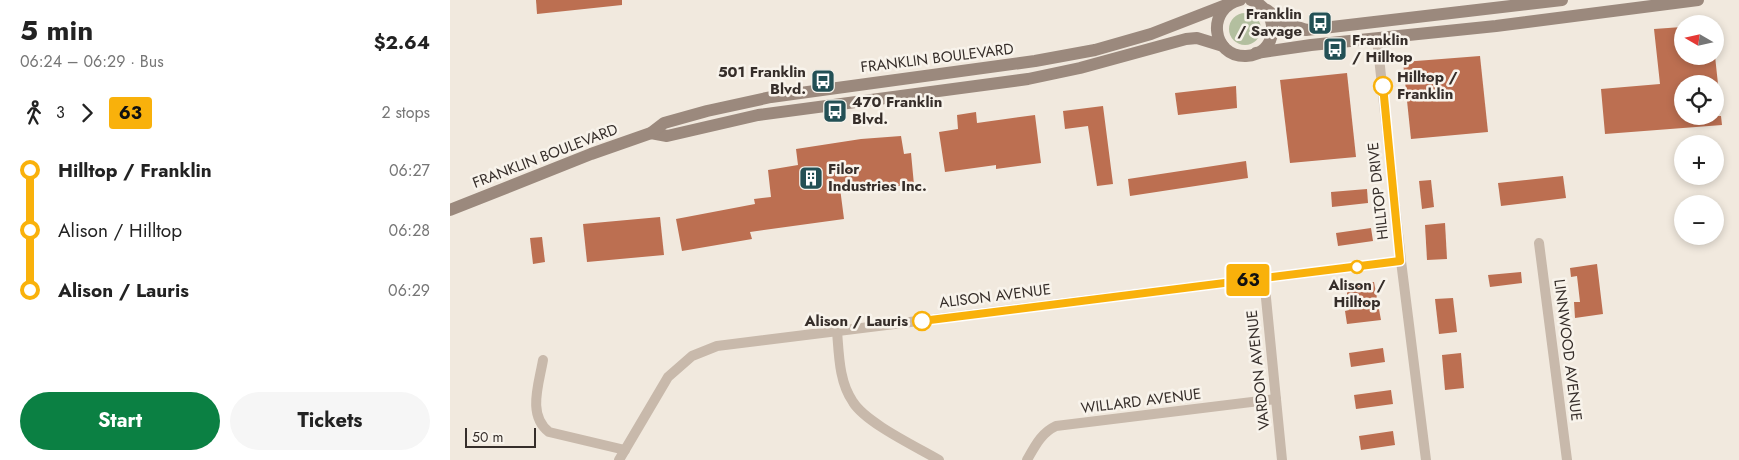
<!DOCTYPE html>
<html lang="en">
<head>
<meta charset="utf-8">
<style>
	:root { --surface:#fff; --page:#f6f6f6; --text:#222; --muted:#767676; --accent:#0b8043 }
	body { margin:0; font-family:Jost,sans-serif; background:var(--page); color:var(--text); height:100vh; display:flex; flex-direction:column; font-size:19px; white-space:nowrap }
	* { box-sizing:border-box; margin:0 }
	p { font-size:16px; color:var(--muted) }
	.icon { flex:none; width:28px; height:28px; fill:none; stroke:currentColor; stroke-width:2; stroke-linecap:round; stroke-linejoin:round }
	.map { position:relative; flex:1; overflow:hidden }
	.sheet { display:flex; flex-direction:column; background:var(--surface); width:450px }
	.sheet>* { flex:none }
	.badge { padding:0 10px; border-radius:4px; font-size:18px; line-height:32px }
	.needle { width:32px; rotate:279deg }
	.buttons { position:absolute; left:1224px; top:15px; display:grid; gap:10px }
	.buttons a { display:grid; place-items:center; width:50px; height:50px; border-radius:50%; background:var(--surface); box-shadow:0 2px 8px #0003; font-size:25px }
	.scale { position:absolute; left:15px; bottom:12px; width:71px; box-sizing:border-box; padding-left:5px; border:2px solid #362e2a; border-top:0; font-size:14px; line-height:18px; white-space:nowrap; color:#362e2a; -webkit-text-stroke:4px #f8f3eb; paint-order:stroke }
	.map>.badge { position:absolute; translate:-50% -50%; box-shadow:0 0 0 2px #fff }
	.legs { display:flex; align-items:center; gap:8px; height:55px; padding:0 20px; font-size:16px }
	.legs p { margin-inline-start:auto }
	.headline { display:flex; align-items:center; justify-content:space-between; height:85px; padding:0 20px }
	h1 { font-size:28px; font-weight:700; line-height:38px }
	.button { display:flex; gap:10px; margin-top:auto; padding:10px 20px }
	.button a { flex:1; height:58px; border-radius:30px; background:var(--accent); color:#fff; font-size:20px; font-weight:700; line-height:58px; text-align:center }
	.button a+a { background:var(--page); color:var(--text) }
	ul { padding:0 20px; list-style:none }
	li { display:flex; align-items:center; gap:18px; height:60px; font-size:19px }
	li i { display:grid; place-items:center; width:8px; height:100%; margin:0 6px; background:currentColor }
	li i::after { content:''; width:12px; height:12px; margin:-6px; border:4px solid; border-radius:50%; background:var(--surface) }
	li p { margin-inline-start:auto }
	li:first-child i { background:linear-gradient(#0000 50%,currentColor 0) }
	li:last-child i { background:linear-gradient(currentColor 50%,#0000 0) }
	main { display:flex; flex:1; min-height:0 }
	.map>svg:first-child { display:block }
</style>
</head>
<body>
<main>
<section class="sheet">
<div class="headline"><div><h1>5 min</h1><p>06:24 – 06:29 · Bus</p></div><b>$2.64</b></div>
<div class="legs"><svg class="icon" aria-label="walk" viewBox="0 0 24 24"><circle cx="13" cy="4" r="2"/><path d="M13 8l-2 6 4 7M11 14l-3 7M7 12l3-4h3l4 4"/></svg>3<svg class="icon" aria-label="forward" viewBox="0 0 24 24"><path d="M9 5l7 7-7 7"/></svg><b class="badge" style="background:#f9b10b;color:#111">63</b><p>2 stops</p></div>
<ul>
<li><i style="color:#f9b10b"></i><b>Hilltop / Franklin</b><p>06:27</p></li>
<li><i style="color:#f9b10b"></i><span>Alison / Hilltop</span><p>06:28</p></li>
<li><i style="color:#f9b10b"></i><b>Alison / Lauris</b><p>06:29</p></li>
</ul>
<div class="button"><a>Start</a><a>Tickets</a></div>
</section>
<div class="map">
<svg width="1289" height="460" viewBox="0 0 1289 460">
	<rect width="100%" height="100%" fill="#f1e9de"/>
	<circle fill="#b3bf9f" cx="795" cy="29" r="16"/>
	<g fill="#bc6f51">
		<path d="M86,0H172V5L87,14Z"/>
		<path d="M1232,27V56H1265L1268,84H1232V116H1271L1272,125L1155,134L1151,89L1210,84L1204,29Z"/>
		<path d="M1030,56L1038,132L961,139L953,62Z"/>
		<path d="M897,73L906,157L840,163L830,80Z"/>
		<path d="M786,86L787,108L728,115L725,93Z"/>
		<path d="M653,106L663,184L647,186L638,126L615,129L613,111Z"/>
		<path d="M526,112L527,123L585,115L591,163L546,169V165L495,172L489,132L508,129L507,115Z"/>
		<path d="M451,136L454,154L461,153L464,185L415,188V185L390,188L394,219L300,232L302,239L232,251L226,219L305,204L304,199L321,197L318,170L348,165L346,149L411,139Z"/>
		<path d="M796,161L798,178L680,196L678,179Z"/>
		<path d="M1113,176L1116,198L1051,206L1048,183Z"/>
		<path d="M981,180L984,207L972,209L969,181Z"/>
		<path d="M917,189L918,203L882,207L881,192Z"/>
		<path d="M210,217L214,255L137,262L133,224Z"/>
		<path d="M995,223L997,259L977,260L975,225Z"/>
		<path d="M921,228L923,241L888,246L886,233Z"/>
		<path d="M92,237L95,262L83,264L80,238Z"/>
		<path d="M1147,264L1153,314L1125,318L1124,302H1130L1127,276L1121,277L1120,268Z"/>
		<path d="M1071,272L1072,283L1040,287L1038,275Z"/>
		<path d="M924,282L931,320L897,324L895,311L899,310L896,285Z"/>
		<path d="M1003,298L1007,332L989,334L985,299Z"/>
		<path d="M933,348L935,362L901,367L899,353Z"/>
		<path d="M1011,353L1014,388L995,390L992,355Z"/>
		<path d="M941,390L943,404L906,409L904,395Z"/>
		<path d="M943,431L945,445L911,450L909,436Z"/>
	</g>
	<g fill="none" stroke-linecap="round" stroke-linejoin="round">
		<g stroke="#c8b9ab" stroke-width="10">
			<path d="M927,39L951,261L976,460"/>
			<path d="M1089,243L1117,460"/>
			<path d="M814,278L832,460"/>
			<path d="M387,331C389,355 389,382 403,402C416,423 467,447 489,460"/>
			<path d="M93,360C89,384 77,415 99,432L175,450"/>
			<path d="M169,460L218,377L242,356L267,346L951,261"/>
			<path d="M577,460C585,446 591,433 606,426L826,399"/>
		</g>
		<g stroke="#9b897d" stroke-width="12">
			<path d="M790,0C756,8 761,57 796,56C828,55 832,12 801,0"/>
			<path d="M817,10L833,22L856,30L1112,0"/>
			<path d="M806,53L861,45L1046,26L1248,0"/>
			<path d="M201,133L217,136L308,115L578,79L630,68L736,39L747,38L773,46"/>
			<path d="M0,210L141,154L201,133L214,123L257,111L321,97L585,61L645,50L701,34L776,5"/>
		</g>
	</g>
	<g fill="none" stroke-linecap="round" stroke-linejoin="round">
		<g stroke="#fff" stroke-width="11">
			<path id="line-1" d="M472,321L950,261L933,86"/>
		</g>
		<use href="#line-1" stroke="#f9b10b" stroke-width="8"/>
	</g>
	<defs>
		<g id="bus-square" transform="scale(1.25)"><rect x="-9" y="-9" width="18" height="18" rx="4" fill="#235055" stroke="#f8f3eb"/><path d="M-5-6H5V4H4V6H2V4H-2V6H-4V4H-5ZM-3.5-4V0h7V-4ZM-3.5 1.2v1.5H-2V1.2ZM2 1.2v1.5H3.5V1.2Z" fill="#fff"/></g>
		<g id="building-square" transform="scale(1.25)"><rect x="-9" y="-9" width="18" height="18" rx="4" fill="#235055" stroke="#f8f3eb"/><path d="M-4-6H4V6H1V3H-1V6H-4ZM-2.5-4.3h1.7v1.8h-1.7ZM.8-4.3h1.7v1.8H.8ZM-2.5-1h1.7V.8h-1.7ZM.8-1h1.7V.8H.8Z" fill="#fff"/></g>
	</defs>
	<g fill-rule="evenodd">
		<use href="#bus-square" x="870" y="23"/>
		<use href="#bus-square" x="885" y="49"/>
		<use href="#bus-square" x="373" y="81"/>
		<use href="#bus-square" x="385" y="111"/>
		<use href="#building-square" x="361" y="178"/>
	</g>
	<g fill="#fff" stroke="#f9b10b" stroke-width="2.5">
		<circle cx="933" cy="86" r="9"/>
		<circle cx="907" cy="267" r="6"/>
		<circle cx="472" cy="321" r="9"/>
	</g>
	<g text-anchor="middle" stroke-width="5" stroke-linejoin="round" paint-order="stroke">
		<g font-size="15" font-weight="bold" fill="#362e2a" stroke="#f8f3eb" text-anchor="start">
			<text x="852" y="19" text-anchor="end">Franklin<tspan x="852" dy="17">/ Savage</tspan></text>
			<text x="902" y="45">Franklin<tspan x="902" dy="17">/ Hilltop</tspan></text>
			<text x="356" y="77" text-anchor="end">501 Franklin<tspan x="356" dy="17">Blvd.</tspan></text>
			<text x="402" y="107">470 Franklin<tspan x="402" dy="17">Blvd.</tspan></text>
			<text x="378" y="174">Filor<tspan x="378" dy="17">Industries Inc.</tspan></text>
		</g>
		<g font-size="15" fill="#362e2a" stroke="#f8f3eb">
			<text transform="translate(487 58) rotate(-7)" y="5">FRANKLIN BOULEVARD</text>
			<text transform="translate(95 156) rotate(-21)" y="5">FRANKLIN BOULEVARD</text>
			<text transform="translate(928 191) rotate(-96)" y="5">HILLTOP DRIVE</text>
			<text transform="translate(545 296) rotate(-7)" y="5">ALISON AVENUE</text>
			<text transform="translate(1118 350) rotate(83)" y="5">LINNWOOD AVENUE</text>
			<text transform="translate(808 370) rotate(-96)" y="5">VARDON AVENUE</text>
			<text transform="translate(691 401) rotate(-7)" y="5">WILLARD AVENUE</text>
		</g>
		<g font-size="15" font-weight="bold" fill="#362e2a" stroke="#f8f3eb" text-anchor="start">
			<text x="947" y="82">Hilltop /<tspan x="947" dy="17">Franklin</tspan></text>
			<text x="907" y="290" text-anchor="middle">Alison /<tspan x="907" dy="17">Hilltop</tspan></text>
			<text x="458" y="326" text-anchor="end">Alison / Lauris</text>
		</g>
	</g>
</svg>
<div class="buttons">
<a><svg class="needle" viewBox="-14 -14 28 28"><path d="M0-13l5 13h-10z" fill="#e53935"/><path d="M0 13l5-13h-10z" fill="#767676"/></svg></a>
<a><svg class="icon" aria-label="locate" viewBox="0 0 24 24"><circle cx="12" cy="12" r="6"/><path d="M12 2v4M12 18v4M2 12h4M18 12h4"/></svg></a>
<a>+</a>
<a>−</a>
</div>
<div class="scale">50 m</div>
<b class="badge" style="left:798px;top:280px;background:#f9b10b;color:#111">63</b>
</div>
</main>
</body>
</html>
